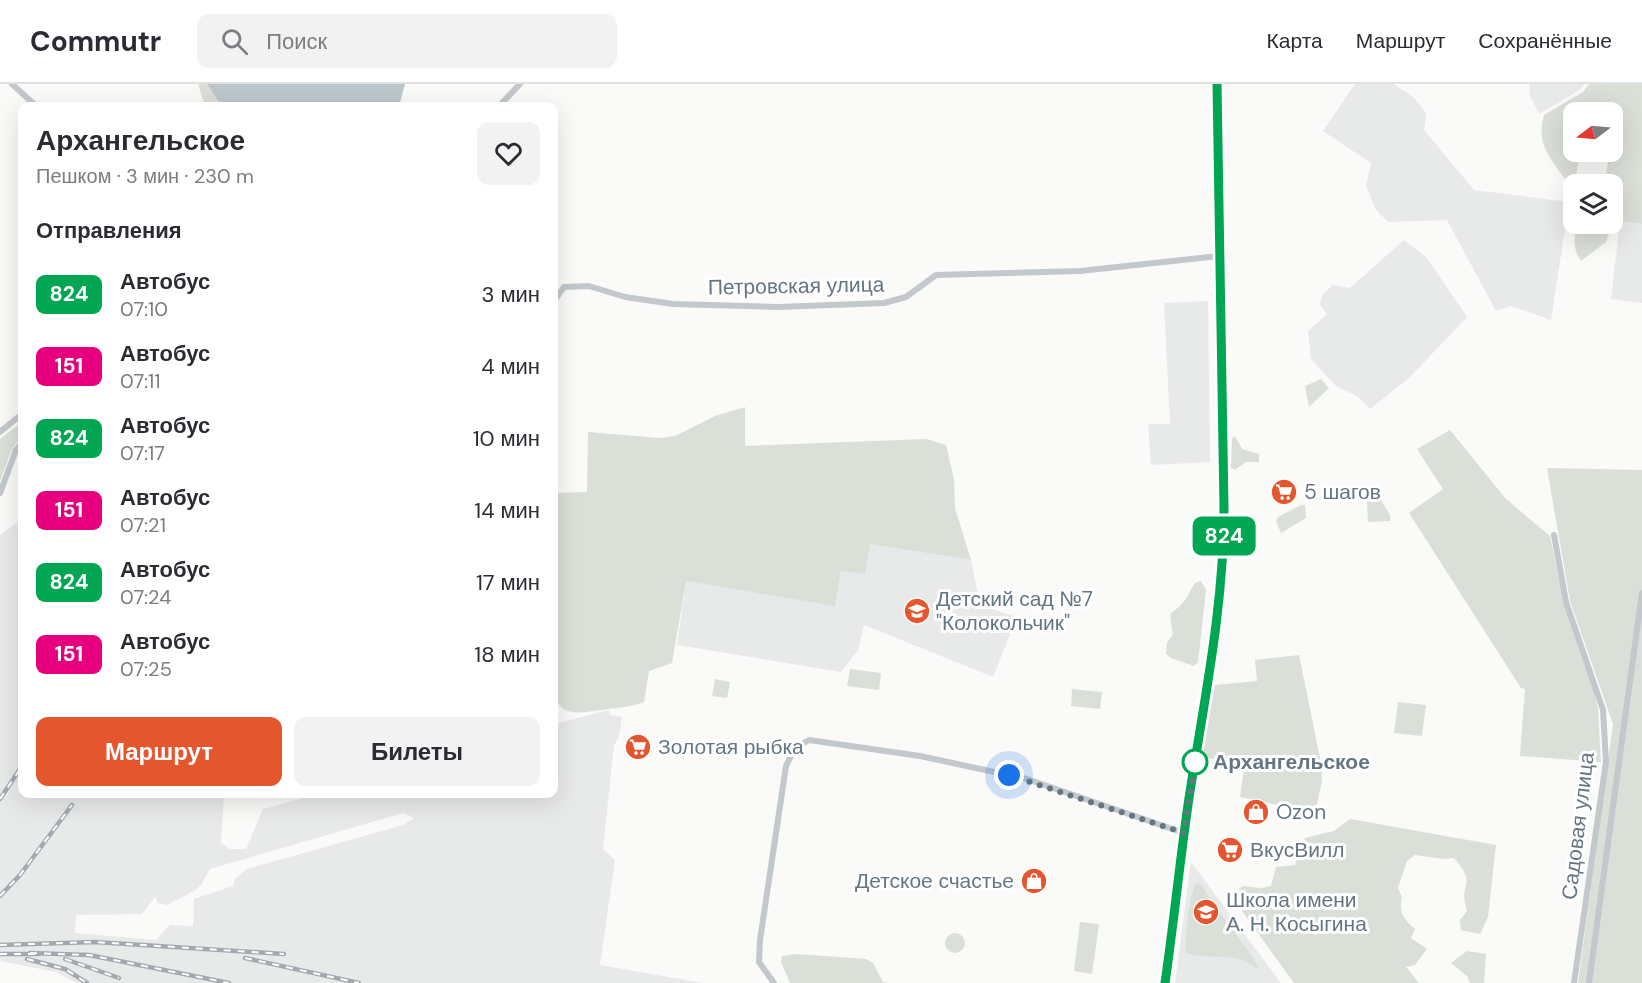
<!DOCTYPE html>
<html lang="ru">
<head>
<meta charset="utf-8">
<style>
	:root { --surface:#fff; --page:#f2f2f3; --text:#2b2b33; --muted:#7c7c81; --line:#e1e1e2; --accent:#e4572e }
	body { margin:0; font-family:"DM Sans",sans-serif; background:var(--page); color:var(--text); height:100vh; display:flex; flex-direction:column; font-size:22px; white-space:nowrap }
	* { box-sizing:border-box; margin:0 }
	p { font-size:20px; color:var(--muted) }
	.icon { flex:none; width:33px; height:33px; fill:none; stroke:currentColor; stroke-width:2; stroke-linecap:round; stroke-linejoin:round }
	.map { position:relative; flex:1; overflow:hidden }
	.side { position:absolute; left:18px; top:18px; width:540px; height:696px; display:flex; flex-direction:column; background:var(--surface); border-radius:12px; box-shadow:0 6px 24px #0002 }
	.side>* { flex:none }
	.badge { padding:0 12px; border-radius:9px; font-size:21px; line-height:39px }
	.needle { width:39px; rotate:254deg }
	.buttons { position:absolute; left:1563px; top:18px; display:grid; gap:12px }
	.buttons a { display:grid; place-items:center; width:60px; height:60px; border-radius:12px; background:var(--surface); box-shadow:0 6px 24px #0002; font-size:30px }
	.you { position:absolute; width:30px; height:30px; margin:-15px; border:4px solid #fff; border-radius:50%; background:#1a73e8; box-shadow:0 0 0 9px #1a73e833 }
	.map>.badge { position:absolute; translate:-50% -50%; box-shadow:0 0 0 3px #fff }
	h2 { padding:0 18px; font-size:22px; line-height:54px }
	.round { display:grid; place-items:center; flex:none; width:63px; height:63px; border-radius:12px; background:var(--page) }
	.headline { display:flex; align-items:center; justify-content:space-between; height:102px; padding:0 18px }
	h1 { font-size:28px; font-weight:800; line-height:45px }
	.primary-button { display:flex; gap:12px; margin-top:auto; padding:12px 18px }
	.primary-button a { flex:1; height:69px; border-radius:12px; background:var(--accent); color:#fff; font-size:24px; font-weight:800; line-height:69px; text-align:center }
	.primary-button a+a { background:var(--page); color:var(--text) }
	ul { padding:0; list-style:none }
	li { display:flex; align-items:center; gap:18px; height:72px; padding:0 18px }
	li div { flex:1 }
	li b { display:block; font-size:22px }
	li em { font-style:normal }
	li .badge { min-width:66px; font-weight:700; text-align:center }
	header { display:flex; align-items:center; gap:36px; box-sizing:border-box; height:84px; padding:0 30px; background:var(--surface); border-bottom:2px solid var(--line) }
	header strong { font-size:28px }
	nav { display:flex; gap:33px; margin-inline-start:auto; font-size:21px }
	.search { width:420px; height:54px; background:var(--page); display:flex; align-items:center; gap:15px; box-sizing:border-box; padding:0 21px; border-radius:12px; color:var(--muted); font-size:22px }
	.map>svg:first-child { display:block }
</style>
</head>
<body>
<header>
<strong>Commutr</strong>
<div class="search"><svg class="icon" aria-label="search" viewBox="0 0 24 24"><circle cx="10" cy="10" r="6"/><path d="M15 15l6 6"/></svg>Поиск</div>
<nav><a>Карта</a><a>Маршрут</a><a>Сохранённые</a></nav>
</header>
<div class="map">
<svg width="1642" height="899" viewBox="0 0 1642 899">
	<rect width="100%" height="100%" fill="#fafaf8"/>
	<g fill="#e8e9e9" fill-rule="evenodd">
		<path d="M1355,0H1394L1413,13L1426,29L1424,46L1474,106L1569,118L1551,236L1511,222L1496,227L1447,136L1388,138L1376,126L1366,102L1371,79L1323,47Z"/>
		<path d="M1530,0H1584L1581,5L1539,30L1529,10Z"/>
		<path d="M1620,137L1642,140V219L1611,215Z"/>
		<path d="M1404,156L1427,174L1467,233L1409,294L1370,325L1357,312L1337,303L1311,275L1308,247L1327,230L1320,221L1322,211L1333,201L1350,204Z"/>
		<path d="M1208,217L1210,378L1151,381L1148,340H1170L1164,219Z"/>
		<path d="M22,435V710H224L221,759L230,765H246L263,725L318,710H554V640L609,626L610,631L622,633L619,653L614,661L603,765L615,776L600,881L703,899H77L56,888L0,877V451ZM403,729L414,734L403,741L247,785L235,795L233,802L194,815L193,842L170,841L156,856L75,849L76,831L142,830L155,813L158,819L167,821L194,807L201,801L210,785Z"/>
		<path d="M870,460L971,476L980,521L1017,533L993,593L864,541L858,566L841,588L677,561L686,497L835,521L841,487Z"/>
		<path d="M1191,778L1281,899H1175Z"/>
	</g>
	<g fill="#dadfd7">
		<path d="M198,0H207L218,17L242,22H205Z"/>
		<path d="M1589,0H1642V140L1620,137L1610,147L1606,158L1581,177C1572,166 1575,153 1576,140H1612V100H1604L1610,68H1612V28H1574V68H1581L1575,95H1565C1549,72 1536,60 1544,31L1583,8Z"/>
		<path d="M1321,295L1329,304L1309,323L1305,302Z"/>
		<path d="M745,323V362L927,355L946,361L954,395L955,424L971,476L870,460L865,490L841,487L835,522L686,497L672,579L649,587L644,618C627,624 619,623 602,626C579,629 555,635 554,602V409L587,408L588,348L660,354L675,352L715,332Z"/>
		<path d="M22,338V353L12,365L0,397V355Z"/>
		<path d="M1450,346L1506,415L1550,452L1564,520L1590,591L1598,625L1601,678L1520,672L1525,605L1521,604L1409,429L1443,405L1417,365Z"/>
		<path d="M1235,352L1242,365L1259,370V378H1246L1235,386L1231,384L1232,354Z"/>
		<path d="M1547,384L1642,386V899H1578L1613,640L1570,517Z"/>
		<path d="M1378,411L1390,431V437L1368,438L1367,417Z"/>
		<path d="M1301,421H1305L1306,434L1281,449L1276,437L1278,433Z"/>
		<path d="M1201,497L1206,506L1198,578L1194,582L1171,574L1166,570L1167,559L1173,550C1168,521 1170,535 1185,516C1189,511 1191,504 1195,499Z"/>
		<path d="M1299,571L1321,679L1322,697L1316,724L1296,725L1240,713L1245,678L1206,674L1203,668L1215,601L1257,597L1255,576Z"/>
		<path d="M850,585L881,589L879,606L847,602Z"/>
		<path d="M715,595L730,598L727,614L712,612Z"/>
		<path d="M1072,605L1102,608L1100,625L1071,622Z"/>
		<path d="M1398,618L1426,621L1422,652L1394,649Z"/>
		<path d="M1350,735L1496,761L1488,833L1480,850L1461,846L1460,836L1467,827C1457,797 1479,802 1454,774L1444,775L1415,771L1407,777L1398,804L1402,813C1398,829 1404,835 1415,845L1411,854L1427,865L1415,881L1406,883L1419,899H1294L1237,820L1236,810L1242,802L1261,804L1271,802L1276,783L1295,781L1305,754L1334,747Z"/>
		<path d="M1195,799L1201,800C1217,830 1241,853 1258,882L1256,885C1238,865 1200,878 1185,868L1188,828Z"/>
		<path d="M1080,838L1099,840L1092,890L1074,887Z"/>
		<circle cx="955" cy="859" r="10"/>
		<path d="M1467,867L1486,870L1484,899H1470L1467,892L1451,879Z"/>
		<path d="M796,870L866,875L873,879L883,898L890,899H790L781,878L782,872Z"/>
	</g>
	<path fill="#bbc7cb" d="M207,0H405L399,22H242L218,17Z"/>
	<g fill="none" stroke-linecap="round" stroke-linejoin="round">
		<g stroke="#b3babf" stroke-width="11">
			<path id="secondary" d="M1165,899C1174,837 1180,775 1189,714C1204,617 1224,523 1224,425L1217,0"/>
		</g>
		<g stroke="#c3c8cc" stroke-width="6">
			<path d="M12,0L36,22"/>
			<path d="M499,22L520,0"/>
			<path d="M554,217L564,203L589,202L625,213L673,220L778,223L884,219L906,213L936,191L1080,187L1219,172"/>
			<path d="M0,348L22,330"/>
			<path d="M0,409L16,366L22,359"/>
			<path d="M1554,451L1566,518L1603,626L1606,678L1574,899"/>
			<path d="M774,899L759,878L760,856L786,682L795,664L809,656L920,672L1027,695L1184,749"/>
			<path d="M1589,899L1642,509"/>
		</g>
		<use href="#secondary" stroke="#fff" stroke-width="8"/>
		<g stroke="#a2aab0" stroke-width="4.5">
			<g id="rail">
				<path d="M0,715L22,682"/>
				<path d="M0,812L20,791L72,721"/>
				<path d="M0,861L95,858L284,870"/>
				<path d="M30,869L89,871L229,899"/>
				<path d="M0,870H39"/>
				<path d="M245,874L359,899"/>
				<path d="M27,875L65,885L87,899"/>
				<path d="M65,875L119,894"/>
			</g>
		</g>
		<use href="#rail" stroke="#fff" stroke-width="2" stroke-dasharray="7" stroke-linecap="butt"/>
	</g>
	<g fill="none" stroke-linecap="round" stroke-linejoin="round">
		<g stroke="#fff" stroke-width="14">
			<path id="line" d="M1165,899C1174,837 1180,775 1189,714C1204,617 1224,523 1224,424L1217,0"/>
		</g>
		<use href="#line" stroke="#00a651" stroke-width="9"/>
		<path stroke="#657683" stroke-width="6" stroke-dasharray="0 10.8" d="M1009,691L1184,749L1195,678"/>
	</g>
	<defs>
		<g id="supermarket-disc" transform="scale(1.35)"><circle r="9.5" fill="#e4572e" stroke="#fff"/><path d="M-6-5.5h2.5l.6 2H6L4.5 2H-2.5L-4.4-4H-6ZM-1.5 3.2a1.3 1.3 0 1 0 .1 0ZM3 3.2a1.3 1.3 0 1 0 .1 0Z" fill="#fff"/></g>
		<g id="school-disc" transform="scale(1.35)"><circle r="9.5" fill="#e4572e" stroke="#fff"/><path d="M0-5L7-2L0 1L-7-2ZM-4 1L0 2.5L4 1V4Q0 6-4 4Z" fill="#fff"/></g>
		<g id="shop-disc" transform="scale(1.35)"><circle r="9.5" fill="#e4572e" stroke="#fff"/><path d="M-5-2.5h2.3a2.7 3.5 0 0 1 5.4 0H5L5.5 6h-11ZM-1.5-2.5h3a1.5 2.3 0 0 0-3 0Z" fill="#fff"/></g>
	</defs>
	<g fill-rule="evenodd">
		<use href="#supermarket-disc" x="1284" y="408"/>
		<use href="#school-disc" x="917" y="527"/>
		<use href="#supermarket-disc" x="638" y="663"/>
		<use href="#shop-disc" x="1256" y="728"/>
		<use href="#supermarket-disc" x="1230" y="766"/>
		<use href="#shop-disc" x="1034" y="797"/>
		<use href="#school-disc" x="1206" y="828"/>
	</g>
	<circle fill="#fff" stroke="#00a651" stroke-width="3" cx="1195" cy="678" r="12"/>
	<g text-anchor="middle" stroke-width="6" stroke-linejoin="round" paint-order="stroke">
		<g font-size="21" fill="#657683" stroke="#fff">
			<text transform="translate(796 202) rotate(-1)" y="7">Петровская улица</text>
			<text transform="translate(1578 742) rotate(-83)" y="7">Садовая улица</text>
		</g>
		<g font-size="21" fill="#657683" stroke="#fff" text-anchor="start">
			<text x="1304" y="415">5 шагов</text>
			<text x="936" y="522">Детский сад №7<tspan x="936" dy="24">"Колокольчик"</tspan></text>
			<text x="658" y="670">Золотая рыбка</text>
			<text x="1276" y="735">Ozon</text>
			<text x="1250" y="773">ВкусВилл</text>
			<text x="1014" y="804" text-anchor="end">Детское счастье</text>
			<text x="1226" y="823">Школа имени<tspan x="1226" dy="24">А. Н. Косыгина</tspan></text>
		</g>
		<g font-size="21" font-weight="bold" fill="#657683" stroke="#fff" text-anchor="start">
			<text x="1213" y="685">Архангельское</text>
		</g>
	</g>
</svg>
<div class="buttons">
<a><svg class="needle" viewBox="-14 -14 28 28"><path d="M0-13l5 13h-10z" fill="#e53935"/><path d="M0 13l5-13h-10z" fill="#7c7c81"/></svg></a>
<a><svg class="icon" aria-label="layers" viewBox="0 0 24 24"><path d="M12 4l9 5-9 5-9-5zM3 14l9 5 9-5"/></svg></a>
</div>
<div class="you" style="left:1009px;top:691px"></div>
<b class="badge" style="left:1224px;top:452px;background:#00a651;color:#fff">824</b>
<section class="side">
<div class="headline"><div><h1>Архангельское</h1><p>Пешком · 3 мин · 230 m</p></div><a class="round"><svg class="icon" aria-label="heart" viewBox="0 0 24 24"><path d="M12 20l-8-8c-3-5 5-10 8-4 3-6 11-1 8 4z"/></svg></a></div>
<h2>Отправления</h2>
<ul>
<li><span class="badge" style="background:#00a651;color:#fff">824</span><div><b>Автобус</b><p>07:10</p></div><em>3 мин</em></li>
<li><span class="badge" style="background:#e6007e;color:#fff">151</span><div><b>Автобус</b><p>07:11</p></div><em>4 мин</em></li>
<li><span class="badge" style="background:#00a651;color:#fff">824</span><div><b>Автобус</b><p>07:17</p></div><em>10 мин</em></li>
<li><span class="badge" style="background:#e6007e;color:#fff">151</span><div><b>Автобус</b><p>07:21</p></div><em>14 мин</em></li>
<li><span class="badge" style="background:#00a651;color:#fff">824</span><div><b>Автобус</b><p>07:24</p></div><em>17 мин</em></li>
<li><span class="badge" style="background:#e6007e;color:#fff">151</span><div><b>Автобус</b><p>07:25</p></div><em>18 мин</em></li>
</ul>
<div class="primary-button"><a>Маршрут</a><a>Билеты</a></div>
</section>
</div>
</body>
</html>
